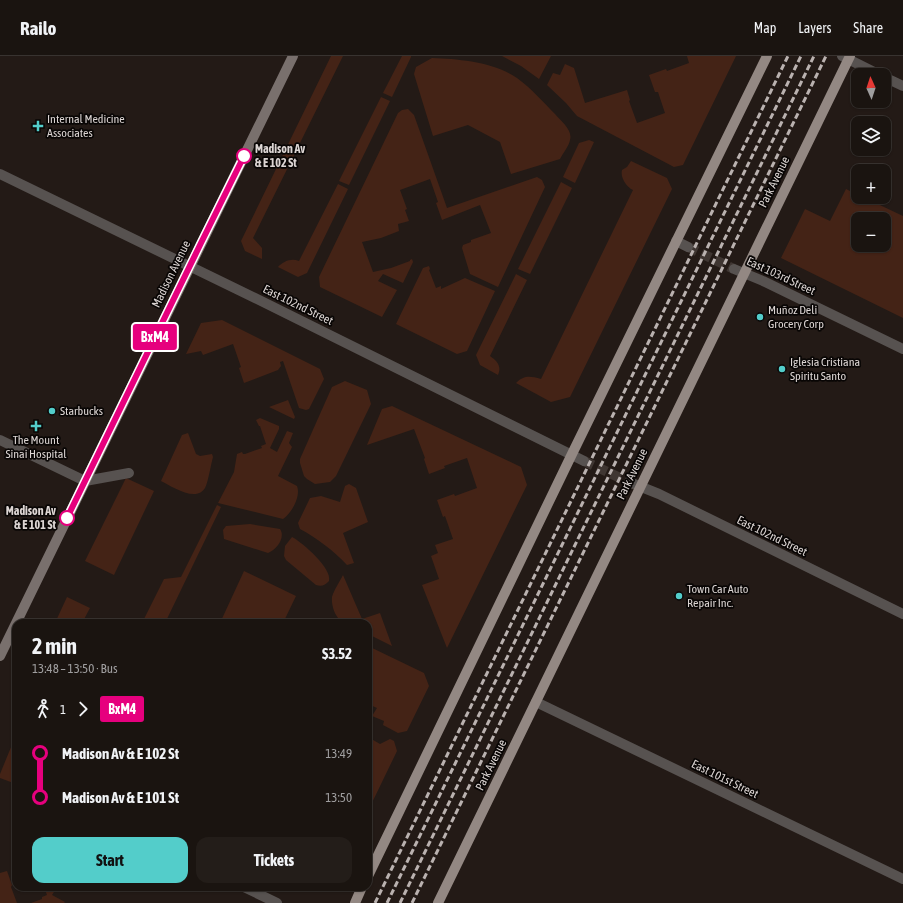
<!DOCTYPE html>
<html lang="en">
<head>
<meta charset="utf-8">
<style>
	:root { --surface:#1a1410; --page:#231d19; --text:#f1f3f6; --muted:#9f9e9f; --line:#383330; --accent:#53cdca }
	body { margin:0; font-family:"Asap Condensed",sans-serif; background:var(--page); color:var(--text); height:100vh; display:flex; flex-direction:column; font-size:15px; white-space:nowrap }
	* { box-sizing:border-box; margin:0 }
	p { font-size:13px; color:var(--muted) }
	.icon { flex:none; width:22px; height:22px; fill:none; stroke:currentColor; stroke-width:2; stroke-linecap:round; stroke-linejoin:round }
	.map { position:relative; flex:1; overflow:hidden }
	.sheet { position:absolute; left:12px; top:563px; width:360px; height:272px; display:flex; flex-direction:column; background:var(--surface); border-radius:12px; box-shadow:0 1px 3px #0004,0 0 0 1px var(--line) }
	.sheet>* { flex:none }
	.badge { padding:0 8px; border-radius:3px; font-size:14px; line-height:26px }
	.needle { width:26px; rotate:357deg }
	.fabs { position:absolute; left:851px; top:12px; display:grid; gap:8px }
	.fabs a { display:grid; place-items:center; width:40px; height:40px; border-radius:8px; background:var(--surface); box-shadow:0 1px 3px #0004,0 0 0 1px var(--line); font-size:20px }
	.map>.badge { position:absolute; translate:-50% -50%; box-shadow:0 0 0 2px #fff }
	.legs { display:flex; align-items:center; gap:6px; height:44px; padding:0 20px; font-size:13px }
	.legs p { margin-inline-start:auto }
	.overview { display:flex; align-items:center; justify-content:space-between; height:68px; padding:0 20px }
	h1 { font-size:22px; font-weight:700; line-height:30px }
	.primary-button { display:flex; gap:8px; margin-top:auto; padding:8px 20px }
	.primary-button a { flex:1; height:46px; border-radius:12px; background:var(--accent); color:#111; font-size:16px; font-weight:700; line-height:46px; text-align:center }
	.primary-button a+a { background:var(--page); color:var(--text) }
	ul { padding:0 20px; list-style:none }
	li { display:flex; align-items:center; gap:14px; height:44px; font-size:15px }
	li i { display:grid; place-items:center; width:6px; height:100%; margin:0 5px; background:currentColor }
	li i::after { content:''; width:10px; height:10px; margin:-5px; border:3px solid; border-radius:50%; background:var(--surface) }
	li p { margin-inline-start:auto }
	li:first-child i { background:linear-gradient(#0000 50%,currentColor 0) }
	li:last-child i { background:linear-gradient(currentColor 50%,#0000 0) }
	header { display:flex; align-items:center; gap:24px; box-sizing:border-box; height:56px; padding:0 20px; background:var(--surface); border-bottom:1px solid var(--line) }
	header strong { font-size:19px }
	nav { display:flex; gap:22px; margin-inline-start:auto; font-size:14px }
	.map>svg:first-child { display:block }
</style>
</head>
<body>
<header>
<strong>Railo</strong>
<nav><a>Map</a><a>Layers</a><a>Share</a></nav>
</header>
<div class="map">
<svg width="903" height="847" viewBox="0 0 903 847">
	<rect width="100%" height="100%" fill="#231a16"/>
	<g fill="#442316" fill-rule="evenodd">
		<path d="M331,0H343L253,182L262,192V203L245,195L241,185Z"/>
		<path d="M402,0H411V1L392,41L383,37Z"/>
		<path d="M502,0H551L539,23L521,10Z"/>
		<path d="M687,0H736L683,109L674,111L577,60L566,47L547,29L553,17L560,19L565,8L574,12L585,47L627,34L630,44L629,45L637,67L665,57L658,36H655L649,19L666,13L667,15L689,7Z"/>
		<path d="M432,2C459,3 494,6 517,22C532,33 543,46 555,58C561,65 573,74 570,84C569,90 563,97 560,103L511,118L500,86L468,69L433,80L414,18L416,11Z"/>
		<path d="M381,41L390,45L349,129L339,125Z"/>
		<path d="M408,53L414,59L447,152L537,121L542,124L545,131L498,231L470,218L462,192L463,189L471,186V184L491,177L480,149L442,164L436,147L438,146L430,123L400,134L407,153L405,154L409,165L398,168L399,175L381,182L362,186L373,216L391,212L410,205V204L412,203L413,206L403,227L383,218L378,225L397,234L382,261L320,231L319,221L398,57L402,54Z"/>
		<path d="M589,84L594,86L575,127L563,121L579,87Z"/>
		<path d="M631,105L667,122L672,133L570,341L551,346L516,327C524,319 530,320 541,323L633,134C627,131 620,122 622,114L627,111Z"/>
		<path d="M561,126L572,132L530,218L518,213Z"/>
		<path d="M338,128L348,133L307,217L298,221L278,211C284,205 291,202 299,205Z"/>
		<path d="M846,133L858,139V141H863L903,160V262L781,202L805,153L830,165ZM858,163H884V189H858Z"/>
		<path d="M429,210L430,213L429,214L436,232L441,230V233L465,222L495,235L467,295L457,298L396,268L423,212Z"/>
		<path d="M516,218L527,224L490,300C497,305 502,310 498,319L480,309L476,299Z"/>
		<path d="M222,264L320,313L324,323L309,353L306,354L299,352L283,305L280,306L281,310L278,314L244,327L239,312L241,311L233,288L203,299L201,295L186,298L201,267Z"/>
		<path d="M345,325L367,334L371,348L336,420L330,426L315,428L307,423L304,420L300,407V403L332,331Z"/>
		<path d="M288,344L295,361L294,363L269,351Z"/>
		<path d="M392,350L521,411L527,429L447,592L422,529L439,523L431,500L438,497L435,489L453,483L445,460L443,461L437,444L454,438L455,440L477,432L467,402L444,410L445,412L429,418L424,403L425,402L414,373L367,389L382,353Z"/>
		<path d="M260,362L279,370V373L270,392L277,396L287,375L293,377L289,387L292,391L278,420L297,430C301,440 292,457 283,463L218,447L234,416L237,398L242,396L243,398H245L262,392L261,390L266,388L260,370H259L256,364Z"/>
		<path d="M188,377L196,398L200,400L212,398L213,401C211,408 208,427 205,432C196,447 171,430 161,425L182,379Z"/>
		<path d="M126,422L154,435L114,519L85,505Z"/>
		<path d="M349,428L356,432L368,466L343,477L354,507L347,509C334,495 317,482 300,473L298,467L310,442L321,440L340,446L345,430Z"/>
		<path d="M217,449L221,451L165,567H154L144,563L164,523L181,521Z"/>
		<path d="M250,468L280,473C286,482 276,494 268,497L224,483L223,474L226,470Z"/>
		<path d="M292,481C303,487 332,512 329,525C325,529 322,531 316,529L286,504L284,500L285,490Z"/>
		<path d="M244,515L296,540L283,567H220Z"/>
		<path d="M343,519L362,563L380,557L392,590L368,578V567C361,567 353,568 346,567C336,565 331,550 332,541C334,534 340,525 343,519Z"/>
		<path d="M67,541L90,552L82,567H55Z"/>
		<path d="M368,590L424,617L429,630L407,675L398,677L383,669L384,665L372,660L377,652L368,648V622L369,620L368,619Z"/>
		<path d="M16,679V728L0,722V718Z"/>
		<path d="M368,681L380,688L390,683L394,685L397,695L368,755Z"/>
		<path d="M7,815L12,829L11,831L17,847H0V817Z"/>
		<path d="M44,831H57L52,839L65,846L64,847H31L42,843V841L47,839Z"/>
	</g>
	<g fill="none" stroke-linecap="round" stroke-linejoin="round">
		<g stroke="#3f3632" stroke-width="10" stroke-dasharray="10 5" stroke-linecap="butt">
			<path d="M688,191L734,213"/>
			<path d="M584,405L629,426"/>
		</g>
		<g stroke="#575250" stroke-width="10">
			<path d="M85,425L129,417"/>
			<path d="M244,831L277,847"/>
		</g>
		<g stroke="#575250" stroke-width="10">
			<path d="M842,0L880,19"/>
			<path d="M884,21L903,30"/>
			<path d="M0,118L255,242L584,405"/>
			<path d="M676,185L688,191"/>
			<path d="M734,213L763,225L903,293"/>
			<path d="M0,384L85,425"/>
			<path d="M629,426L659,438L903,558"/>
			<path d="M536,646L903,823"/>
		</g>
		<path stroke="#79706d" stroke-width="10" d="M0,600L293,0"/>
		<g stroke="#938883" stroke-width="10">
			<path d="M368,820L572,398L767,0"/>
			<path d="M355,847L362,831"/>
			<path d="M438,847L850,0"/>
		</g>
		<g stroke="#bab2b0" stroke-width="3" stroke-dasharray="6 3" stroke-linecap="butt">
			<path d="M375,847L788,0"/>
			<path d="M387,847L801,0"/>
			<path d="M400,847L814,0"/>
			<path d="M412,847L826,0"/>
		</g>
	</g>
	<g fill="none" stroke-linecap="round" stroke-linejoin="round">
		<g stroke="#fff" stroke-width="9">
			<path id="line-1" d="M67,462L201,187L244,100"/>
		</g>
		<use href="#line-1" stroke="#e6007e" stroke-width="6"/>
	</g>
	<g fill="#53cdca" stroke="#090605" stroke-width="1.5">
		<path d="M36 64h4v4h4v4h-4v4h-4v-4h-4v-4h4z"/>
		<circle cx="760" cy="261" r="4"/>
		<circle cx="782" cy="313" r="4"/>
		<circle cx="52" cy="355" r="4"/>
		<path d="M34 364h4v4h4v4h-4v4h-4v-4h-4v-4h4z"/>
		<circle cx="679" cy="540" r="4"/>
	</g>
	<g fill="#fff" stroke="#e6007e" stroke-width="2">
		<circle cx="244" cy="100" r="7"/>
		<circle cx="67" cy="462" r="7"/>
	</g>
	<g text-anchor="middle" stroke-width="3.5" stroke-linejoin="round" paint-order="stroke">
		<g font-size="12" fill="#dcd5d3" stroke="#090605" text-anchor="start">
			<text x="47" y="67">Internal Medicine<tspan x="47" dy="14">Associates</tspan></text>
			<text x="768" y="258">Muñoz Deli<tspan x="768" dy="14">Grocery Corp</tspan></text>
			<text x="790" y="310">Iglesia Cristiana<tspan x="790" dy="14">Spiritu Santo</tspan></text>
			<text x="60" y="359">Starbucks</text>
			<text x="36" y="388" text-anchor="middle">The Mount<tspan x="36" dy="14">Sinai Hospital</tspan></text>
			<text x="687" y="537">Town Car Auto<tspan x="687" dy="14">Repair Inc.</tspan></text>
		</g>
		<g font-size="12" font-weight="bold" fill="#dcd5d3" stroke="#090605" text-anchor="start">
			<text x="255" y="97">Madison Av<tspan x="255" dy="14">&amp; E 102 St</tspan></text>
			<text x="56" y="459" text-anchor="end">Madison Av<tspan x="56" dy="14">&amp; E 101 St</tspan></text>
		</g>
		<g font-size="12" fill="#dcd5d3" stroke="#090605">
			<text transform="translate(774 126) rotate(-64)" y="4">Park Avenue</text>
			<text transform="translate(171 218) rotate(-64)" y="4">Madison Avenue</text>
			<text transform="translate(781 220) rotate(25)" y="4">East 103rd Street</text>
			<text transform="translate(298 249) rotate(26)" y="4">East 102nd Street</text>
			<text transform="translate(632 418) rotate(-64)" y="4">Park Avenue</text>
			<text transform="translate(772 480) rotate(26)" y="4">East 102nd Street</text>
			<text transform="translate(491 709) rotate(-64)" y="4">Park Avenue</text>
			<text transform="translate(725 723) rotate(26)" y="4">East 101st Street</text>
		</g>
	</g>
</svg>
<div class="fabs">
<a><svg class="needle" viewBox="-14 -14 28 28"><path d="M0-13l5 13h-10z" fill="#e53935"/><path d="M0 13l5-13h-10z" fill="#9f9e9f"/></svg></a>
<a><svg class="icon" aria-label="layers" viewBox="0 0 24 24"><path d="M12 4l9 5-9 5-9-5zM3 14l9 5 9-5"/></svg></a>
<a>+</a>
<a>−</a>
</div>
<b class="badge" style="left:155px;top:281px;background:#e6007e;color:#fff">BxM4</b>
<section class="sheet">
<div class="overview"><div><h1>2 min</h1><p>13:48 – 13:50 · Bus</p></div><b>$3.52</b></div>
<div class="legs"><svg class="icon" aria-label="walk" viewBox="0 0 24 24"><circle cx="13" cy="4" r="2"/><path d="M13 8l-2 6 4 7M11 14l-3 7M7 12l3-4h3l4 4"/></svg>1<svg class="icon" aria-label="forward" viewBox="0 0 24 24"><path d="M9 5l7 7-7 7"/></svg><b class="badge" style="background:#e6007e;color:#fff">BxM4</b></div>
<ul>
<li><i style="color:#e6007e"></i><b>Madison Av &amp; E 102 St</b><p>13:49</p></li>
<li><i style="color:#e6007e"></i><b>Madison Av &amp; E 101 St</b><p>13:50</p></li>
</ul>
<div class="primary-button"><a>Start</a><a>Tickets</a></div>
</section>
</div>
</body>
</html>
